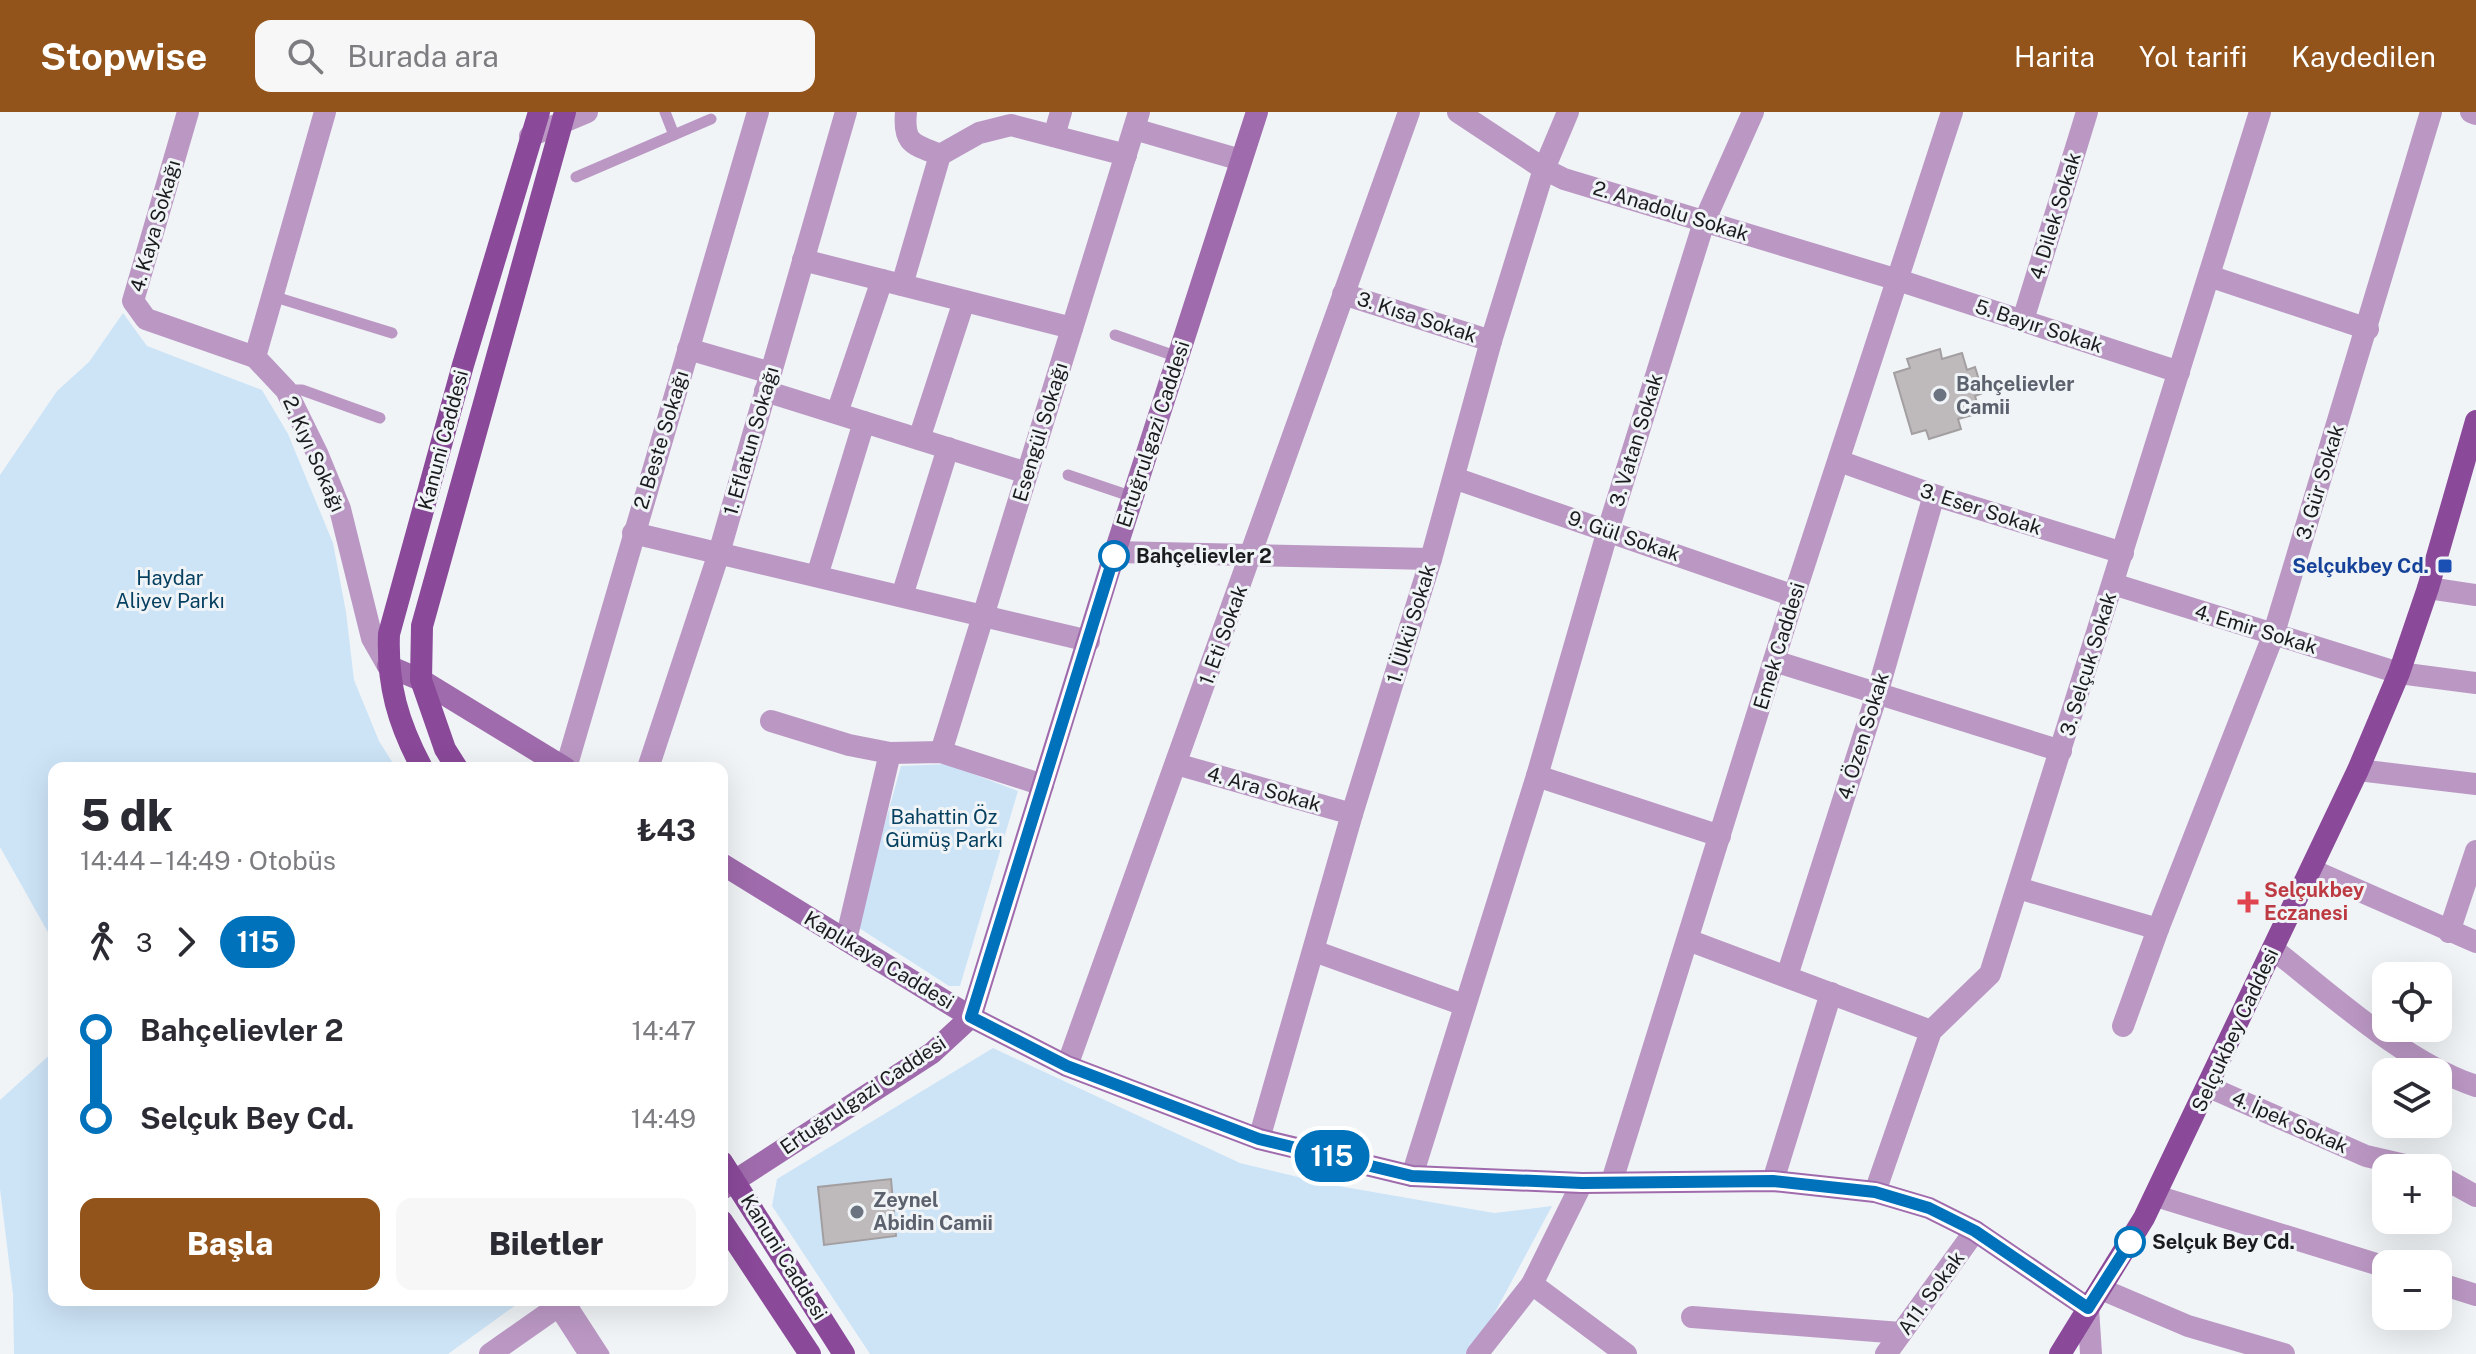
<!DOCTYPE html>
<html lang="tr">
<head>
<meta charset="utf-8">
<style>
	:root { --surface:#fff; --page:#f7f7f7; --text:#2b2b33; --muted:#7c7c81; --accent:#92541a }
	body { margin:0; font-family:"Public Sans",sans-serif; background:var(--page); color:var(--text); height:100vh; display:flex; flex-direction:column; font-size:30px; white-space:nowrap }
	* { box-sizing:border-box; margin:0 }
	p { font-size:26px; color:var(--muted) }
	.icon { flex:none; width:44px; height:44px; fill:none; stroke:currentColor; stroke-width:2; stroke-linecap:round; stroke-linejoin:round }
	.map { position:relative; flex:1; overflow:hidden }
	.sheet { position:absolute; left:48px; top:650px; width:680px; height:544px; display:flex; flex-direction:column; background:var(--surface); border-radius:16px; box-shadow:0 8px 32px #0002 }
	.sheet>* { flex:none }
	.badge { padding:0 16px; border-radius:26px; font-size:28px; line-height:52px }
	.controls { position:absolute; left:2372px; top:850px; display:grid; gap:16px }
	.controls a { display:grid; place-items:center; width:80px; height:80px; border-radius:16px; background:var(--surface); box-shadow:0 8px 32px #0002; font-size:40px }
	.map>.badge { position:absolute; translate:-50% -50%; box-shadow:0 0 0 4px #fff }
	.legs { display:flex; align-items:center; gap:12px; height:88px; padding:0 32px; font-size:26px }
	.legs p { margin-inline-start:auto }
	.head { display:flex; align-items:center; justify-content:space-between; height:136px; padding:0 32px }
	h1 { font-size:44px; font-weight:800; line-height:60px }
	.button { display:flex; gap:16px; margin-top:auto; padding:16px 32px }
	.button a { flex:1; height:92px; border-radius:16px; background:var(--accent); color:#fff; font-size:32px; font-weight:800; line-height:92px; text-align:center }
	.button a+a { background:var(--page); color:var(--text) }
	ul { padding:0 32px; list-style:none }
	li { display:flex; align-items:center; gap:28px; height:88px; font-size:30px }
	li i { display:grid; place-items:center; width:12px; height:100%; margin:0 10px; background:currentColor }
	li i::after { content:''; width:20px; height:20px; margin:-10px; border:6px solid; border-radius:50%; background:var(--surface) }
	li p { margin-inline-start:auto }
	li:first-child i { background:linear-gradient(#0000 50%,currentColor 0) }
	li:last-child i { background:linear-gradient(currentColor 50%,#0000 0) }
	header { display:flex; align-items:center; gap:48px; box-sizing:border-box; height:112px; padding:0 40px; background:var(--accent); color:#fff }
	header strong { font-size:38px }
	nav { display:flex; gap:44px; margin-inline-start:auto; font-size:28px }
	.search { width:560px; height:72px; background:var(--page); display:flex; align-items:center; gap:20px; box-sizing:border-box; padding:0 28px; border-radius:16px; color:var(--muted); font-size:30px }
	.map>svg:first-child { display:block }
</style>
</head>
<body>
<header>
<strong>Stopwise</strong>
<div class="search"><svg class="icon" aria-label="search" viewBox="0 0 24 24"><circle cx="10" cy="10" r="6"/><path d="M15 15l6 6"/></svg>Burada ara</div>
<nav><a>Harita</a><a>Yol tarifi</a><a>Kaydedilen</a></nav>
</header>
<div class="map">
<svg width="2476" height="1242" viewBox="0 0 2476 1242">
	<rect width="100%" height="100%" fill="#f0f4f7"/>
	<g fill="#cde4f7">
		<path d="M123,201L147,234L262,278L288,322L333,431L346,500L354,568L379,629L396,656H54V831L0,735V363L57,279L89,250Z"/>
		<path d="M947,652L1018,679L960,874H949L856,814L901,654Z"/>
		<path d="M993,936L1240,1051L1327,1072L1494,1101L1552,1094L1485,1219L1468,1242H870L772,1094L777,1067Z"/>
		<path d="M54,939V1188H523L448,1242H14L13,1182L0,1077V988Z"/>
	</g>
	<g fill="#bebabc" stroke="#a39fa1" stroke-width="2">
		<path d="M1940,237L1942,247L1962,241L1967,258L1975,255L1983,281L1975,284L1980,301L1958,307L1961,317L1929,327L1926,318L1912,322L1894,261L1910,256L1907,247Z"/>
		<path d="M891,1067L896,1124L824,1133L818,1075Z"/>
	</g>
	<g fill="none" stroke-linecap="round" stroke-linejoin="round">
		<g stroke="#bb98c4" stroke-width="11">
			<path d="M665,0L674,23"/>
			<path d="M576,65L711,7"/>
			<path d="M272,184L392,221"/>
			<path d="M1115,223L1178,245"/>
			<path d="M286,278H302L380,306"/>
			<path d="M1068,363L1133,385"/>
			<path d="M569,1188L604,1242"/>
		</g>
		<g stroke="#bb98c4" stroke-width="22">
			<path d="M188,0L133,189L146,207L255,245"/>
			<path d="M325,0L255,245L286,278L317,341L340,397L372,526L388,554"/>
			<path d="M906,0C903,32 913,32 940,43"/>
			<path d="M1458,0L1544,57L1564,67L1898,168L2179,260"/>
			<path d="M2471,0L2476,2"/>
			<path d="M1134,17L1241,48"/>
			<path d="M530,24L587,0"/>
			<path d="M1054,24L1061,0"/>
			<path d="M803,148L1072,216"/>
			<path d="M2209,164L2368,217"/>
			<path d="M902,173L940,43L979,21L1011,13L1126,43"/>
			<path d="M1343,182L1491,229"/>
			<path d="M2023,208L2087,0"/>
			<path d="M688,237L771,261"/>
			<path d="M765,279L1027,361"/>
			<path d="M837,301L882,168"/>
			<path d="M919,327L964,189"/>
			<path d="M1839,349L1934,383L2123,441"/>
			<path d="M1454,366L1794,484"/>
			<path d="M633,421L1089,529"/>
			<path d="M1115,440L1431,447"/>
			<path d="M817,464L864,310"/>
			<path d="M2113,472L2399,561L2476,571"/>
			<path d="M2428,476L2476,483"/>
			<path d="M902,484L948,336"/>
			<path d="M1774,549L2061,639"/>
			<path d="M771,609L849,633L890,641L941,640L1043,673"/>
			<path d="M941,640L1139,0"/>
			<path d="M1176,652L1352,702"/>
			<path d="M566,656L758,0"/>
			<path d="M648,656L719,441L846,0"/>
			<path d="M2358,658L2476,672"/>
			<path d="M1537,664L1720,724"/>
			<path d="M2312,758L2476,830"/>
			<path d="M2018,776L2158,817L2273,524L2431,0"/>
			<path d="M2449,820L2476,739"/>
			<path d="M846,828L890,641"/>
			<path d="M1688,828L1931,919"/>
			<path d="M2273,837C2333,884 2404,950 2476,974"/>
			<path d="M1314,839L1464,893"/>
			<path d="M1787,864L1877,582L1934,383"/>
			<path d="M2123,914L2158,817"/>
			<path d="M1067,954L1409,0"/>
			<path d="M2209,975L2366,1044L2418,1056"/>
			<path d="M1259,1027L1352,702L1431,447L1491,229L1544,57L1568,0"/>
			<path d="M2438,1063L2476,1084"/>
			<path d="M1412,1064L1537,664L1608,418L1704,110L1753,0"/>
			<path d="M1773,1069L1831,881"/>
			<path d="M1582,1071L1532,1172L1626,1242"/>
			<path d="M1875,1080L1931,919L1990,862L2260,0"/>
			<path d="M2156,1084L2386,1155"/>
			<path d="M2438,1171L2476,1183"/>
			<path d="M2101,1177L2188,1214L2284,1242"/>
			<path d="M559,1194L590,1242"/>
			<path d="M2088,1196L2091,1242"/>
			<path d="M1692,1205L1901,1221"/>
			<path d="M490,1242L567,1188"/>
			<path d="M1477,1242L1532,1172"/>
			<path d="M1886,1242L1975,1119"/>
		</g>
		<path stroke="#bb98c4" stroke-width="22" d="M1612,1069L1794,484L1952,0"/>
		<g stroke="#9f6bac" stroke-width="22">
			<path d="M388,554L421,568L565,656"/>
			<path d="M722,752L971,905L1067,954L1259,1027L1412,1064L1582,1071L1773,1069L1875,1080L1929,1096L1975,1119L2088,1196"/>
			<path d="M722,1077L932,941L971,905L1115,440L1257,0"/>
		</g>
		<g stroke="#8a4999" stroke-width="22">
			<path d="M422,656C398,611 387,573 389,522L463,253L539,0"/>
			<path d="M457,656L445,637L421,568L422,514L565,0"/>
			<path d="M722,1050L844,1242"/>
			<path d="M722,1109L810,1242"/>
			<path d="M2060,1242L2144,1106L2358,658L2399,561L2428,476L2476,309"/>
		</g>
	</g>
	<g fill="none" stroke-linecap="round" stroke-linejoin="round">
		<g stroke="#fff" stroke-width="18">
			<path id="line-1" d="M1114,444L971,905L1067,954L1259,1027L1412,1064L1582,1071L1773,1069L1875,1080L1929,1096L1975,1119L2088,1196L2130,1130"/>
		</g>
		<use href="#line-1" stroke="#0072bc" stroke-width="12"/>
	</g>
	<g fill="#6b7280" stroke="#f0f4f7" stroke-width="3">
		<circle cx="1940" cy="283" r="8"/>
		<circle cx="857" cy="1100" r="8"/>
	</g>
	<g fill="#fff" stroke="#0072bc" stroke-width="4">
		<circle cx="1114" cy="444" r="14"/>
		<circle cx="2130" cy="1130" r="14"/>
	</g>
	<rect fill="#1a4fb4" stroke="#f0f4f7" stroke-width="3" x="2437" y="446" width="16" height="16" rx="4"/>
	<path fill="#e0444e" stroke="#f0f4f7" stroke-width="3" d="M2244 778h8v8h8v8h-8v8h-8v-8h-8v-8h8z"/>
	<g text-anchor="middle" stroke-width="6" stroke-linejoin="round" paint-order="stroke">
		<g font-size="20" fill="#1a1b1c" stroke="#f0f4f7">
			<text transform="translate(1671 99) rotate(17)" y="7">2. Anadolu Sokak</text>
			<text transform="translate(2055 104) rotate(-73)" y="7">4. Dilek Sokak</text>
			<text transform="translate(155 114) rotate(-74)" y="7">4. Kaya Sokağı</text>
			<text transform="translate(1417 205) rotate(18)" y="7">3. Kısa Sokak</text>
			<text transform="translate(2039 214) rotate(18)" y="7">5. Bayır Sokak</text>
			<text transform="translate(1040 320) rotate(-73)" y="7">Esengül Sokağı</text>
			<text transform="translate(1153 322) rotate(-72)" y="7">Ertuğrulgazi Caddesi</text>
			<text transform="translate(443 328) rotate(-75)" y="7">Kanuni Caddesi</text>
			<text transform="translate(661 328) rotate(-73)" y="7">2. Beste Sokağı</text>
			<text transform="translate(1636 328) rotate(-73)" y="7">3. Vatan Sokak</text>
			<text transform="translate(751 329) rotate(-74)" y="7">1. Eflatun Sokağı</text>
			<text transform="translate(314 342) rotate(66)" y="7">2. Kıyı Sokağı</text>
			<text transform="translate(2320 370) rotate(-73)" y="7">3. Gür Sokak</text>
			<text transform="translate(1981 397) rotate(18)" y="7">3. Eser Sokak</text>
			<text transform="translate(1624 424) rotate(19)" y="7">9. Gül Sokak</text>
			<text transform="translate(1411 512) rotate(-73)" y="7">1. Ülkü Sokak</text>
			<text transform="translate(2256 517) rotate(17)" y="7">4. Emir Sokak</text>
			<text transform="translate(1223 523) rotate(-70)" y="7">1. Eti Sokak</text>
			<text transform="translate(1779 534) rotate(-73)" y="7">Emek Caddesi</text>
			<text transform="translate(2088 552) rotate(-73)" y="7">3. Selçuk Sokak</text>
			<text transform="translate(1863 624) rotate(-73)" y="7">4. Özen Sokak</text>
			<text transform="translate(1264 677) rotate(16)" y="7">4. Ara Sokak</text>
			<text transform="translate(879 848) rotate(31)" y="7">Kaplıkaya Caddesi</text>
			<text transform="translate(2235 918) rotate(-65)" y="7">Selçukbey Caddesi</text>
			<text transform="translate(863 983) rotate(-34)" y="7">Ertuğrulgazi Caddesi</text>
			<text transform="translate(2290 1010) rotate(24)" y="7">4. İpek Sokak</text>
			<text transform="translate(784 1145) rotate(58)" y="7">Kanuni Caddesi</text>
			<text transform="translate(1931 1181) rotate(-54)" y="7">A11. Sokak</text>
		</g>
		<g font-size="20" font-weight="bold" fill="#5b616d" stroke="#f0f4f7" text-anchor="start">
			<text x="1956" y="279">Bahçelievler<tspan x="1956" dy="23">Camii</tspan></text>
			<text x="873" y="1095">Zeynel<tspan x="873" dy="23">Abidin Camii</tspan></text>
		</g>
		<g font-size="20" font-weight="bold" fill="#1a1b1c" stroke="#f0f4f7" text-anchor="start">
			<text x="1136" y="451">Bahçelievler 2</text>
			<text x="2152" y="1137">Selçuk Bey Cd.</text>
		</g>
		<g font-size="20" font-weight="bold" fill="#164399" stroke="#f0f4f7" text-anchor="end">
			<text x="2429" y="461">Selçukbey Cd.</text>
		</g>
		<g font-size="20" fill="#064061" stroke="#f0f4f7">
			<text x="170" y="473">Haydar<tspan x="170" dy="23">Aliyev Parkı</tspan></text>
			<text x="944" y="712">Bahattin Öz<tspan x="944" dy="23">Gümüş Parkı</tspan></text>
		</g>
		<g font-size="20" font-weight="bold" fill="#be3a42" stroke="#f0f4f7" text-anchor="start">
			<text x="2264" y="785">Selçukbey<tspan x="2264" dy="23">Eczanesi</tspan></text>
		</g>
	</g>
</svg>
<div class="controls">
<a><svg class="icon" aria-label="locate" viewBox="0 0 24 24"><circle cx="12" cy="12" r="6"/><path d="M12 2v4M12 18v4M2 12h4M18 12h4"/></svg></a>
<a><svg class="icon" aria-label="layers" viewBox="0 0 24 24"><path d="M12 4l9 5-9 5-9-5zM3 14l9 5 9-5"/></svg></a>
<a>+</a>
<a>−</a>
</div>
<b class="badge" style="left:1332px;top:1044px;background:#0072bc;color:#fff">115</b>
<section class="sheet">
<div class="head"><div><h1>5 dk</h1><p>14:44 – 14:49 · Otobüs</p></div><b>₺43</b></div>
<div class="legs"><svg class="icon" aria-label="walk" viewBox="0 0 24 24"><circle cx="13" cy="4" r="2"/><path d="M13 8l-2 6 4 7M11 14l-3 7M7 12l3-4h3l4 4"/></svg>3<svg class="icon" aria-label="forward" viewBox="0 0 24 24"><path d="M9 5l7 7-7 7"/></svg><b class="badge" style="background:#0072bc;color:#fff">115</b></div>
<ul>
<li><i style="color:#0072bc"></i><b>Bahçelievler 2</b><p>14:47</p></li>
<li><i style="color:#0072bc"></i><b>Selçuk Bey Cd.</b><p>14:49</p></li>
</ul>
<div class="button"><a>Başla</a><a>Biletler</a></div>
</section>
</div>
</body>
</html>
